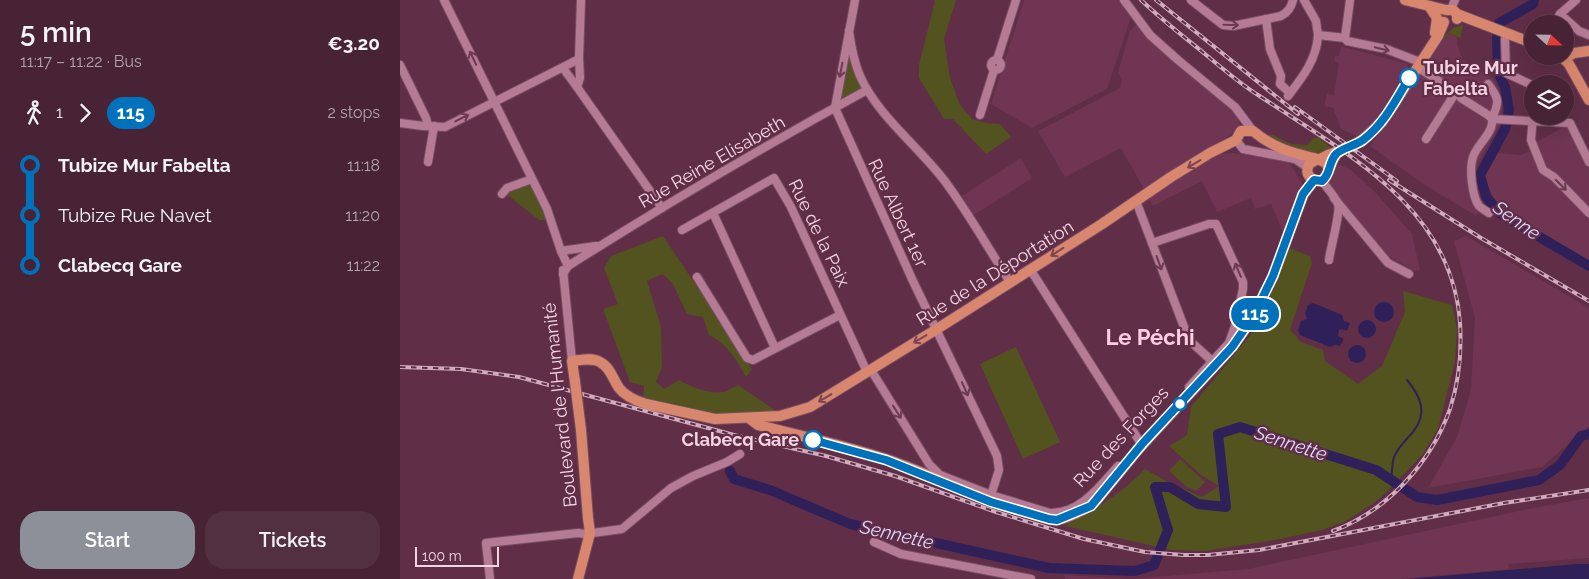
<!DOCTYPE html>
<html lang="en">
<head>
<meta charset="utf-8">
<style>
	:root { --surface:#482235; --page:#522f41; --text:#f1f3f6; --muted:#b1a4ad; --line:#603f50; --accent:#8c9099 }
	body { margin:0; font-family:Raleway,sans-serif; background:var(--page); color:var(--text); height:100vh; display:flex; flex-direction:column; font-size:19px; white-space:nowrap }
	* { box-sizing:border-box; margin:0 }
	p { font-size:16px; color:var(--muted) }
	.icon { flex:none; width:28px; height:28px; fill:none; stroke:currentColor; stroke-width:2; stroke-linecap:round; stroke-linejoin:round }
	.map { position:relative; flex:1; overflow:hidden }
	.details { display:flex; flex-direction:column; background:var(--surface); width:400px }
	.details>* { flex:none }
	.badge { padding:0 10px; border-radius:16px; font-size:18px; line-height:32px }
	.needle { width:32px; rotate:112deg }
	.tools { position:absolute; left:1124px; top:15px; display:grid; gap:10px }
	.tools a { display:grid; place-items:center; width:50px; height:50px; border-radius:50%; background:var(--surface); box-shadow:0 5px 20px #0002,0 0 0 1px var(--line); font-size:25px }
	.scale { position:absolute; left:15px; bottom:12px; width:84px; box-sizing:border-box; padding-left:5px; border:2px solid #f4d4e2; border-top:0; font-size:14px; line-height:18px; white-space:nowrap; color:#f4d4e2; -webkit-text-stroke:4px #602e47; paint-order:stroke }
	.map>.badge { position:absolute; translate:-50% -50%; box-shadow:0 0 0 2px #fff }
	.legs { display:flex; align-items:center; gap:8px; height:55px; padding:0 20px; font-size:16px }
	.legs p { margin-inline-start:auto }
	.overview { display:flex; align-items:center; justify-content:space-between; height:85px; padding:0 20px }
	h1 { font-size:28px; font-weight:600; line-height:38px }
	.button { display:flex; gap:10px; margin-top:auto; padding:10px 20px }
	.button a { flex:1; height:58px; border-radius:20px; background:var(--accent); color:#fff; font-size:20px; font-weight:600; line-height:58px; text-align:center }
	.button a+a { background:var(--page); color:var(--text) }
	ul { padding:0 20px; list-style:none }
	li { display:flex; align-items:center; gap:18px; height:50px; font-size:19px }
	li i { display:grid; place-items:center; width:8px; height:100%; margin:0 6px; background:currentColor }
	li i::after { content:''; width:12px; height:12px; margin:-6px; border:4px solid; border-radius:50%; background:var(--surface) }
	li p { margin-inline-start:auto }
	li:first-child i { background:linear-gradient(#0000 50%,currentColor 0) }
	li:last-child i { background:linear-gradient(currentColor 50%,#0000 0) }
	main { display:flex; flex:1; min-height:0 }
	.map>svg:first-child { display:block }
</style>
</head>
<body>
<main>
<section class="details">
<div class="overview"><div><h1>5 min</h1><p>11:17 – 11:22 · Bus</p></div><b>€3.20</b></div>
<div class="legs"><svg class="icon" aria-label="walk" viewBox="0 0 24 24"><circle cx="13" cy="4" r="2"/><path d="M13 8l-2 6 4 7M11 14l-3 7M7 12l3-4h3l4 4"/></svg>1<svg class="icon" aria-label="forward" viewBox="0 0 24 24"><path d="M9 5l7 7-7 7"/></svg><b class="badge" style="background:#0072bc;color:#fff">115</b><p>2 stops</p></div>
<ul>
<li><i style="color:#0072bc"></i><b>Tubize Mur Fabelta</b><p>11:18</p></li>
<li><i style="color:#0072bc"></i><span>Tubize Rue Navet</span><p>11:20</p></li>
<li><i style="color:#0072bc"></i><b>Clabecq Gare</b><p>11:22</p></li>
</ul>
<div class="button"><a>Start</a><a>Tickets</a></div>
</section>
<div class="map">
<svg width="1189" height="579" viewBox="0 0 1189 579">
	<rect width="100%" height="100%" fill="#602e47"/>
	<g fill="#6f3552">
		<path d="M624,0H718L731,17L707,89L632,128L591,104Z"/>
		<path d="M736,24L831,110L839,119L840,126L834,132L802,154L744,189L721,148L665,177L638,131L720,88L722,80L718,72L730,31Z"/>
		<path d="M1049,33L1057,37V44L1062,59L1094,79L1103,101L1099,126L1076,167L1085,199L1076,216L1022,183L970,146L1037,45L1042,38L1045,39Z"/>
		<path d="M941,46L1007,64L1009,70L980,116L958,137L941,129L933,108L924,106L927,94L934,95L939,63L934,61L935,56H939Z"/>
		<path d="M1173,122L1189,151V261L1098,207L1084,178L1098,153L1121,155L1130,151L1136,142Z"/>
		<path d="M833,153L888,161L903,184L884,234L871,204L855,209L851,198L817,212L802,181L753,206L748,198L794,168L821,154Z"/>
		<path d="M621,158L632,178L574,215L562,196Z"/>
		<path d="M938,164L951,170L974,191L1012,234L1020,270L1014,271L989,256L957,223L929,183Z"/>
		<path d="M1066,236L1189,308V426L1142,467L1028,488L1057,437L1071,390L1075,318L1054,241Z"/>
		<path d="M1189,498V558L1108,564L1109,569L1001,579H665V575L731,579L848,569L1133,508Z"/>
	</g>
	<g fill="#52531e">
		<path d="M533,0H556L544,39L550,78L560,105L572,119L586,123L600,124L611,137L586,154L553,119H544L519,78V65L535,1Z"/>
		<path d="M1063,25L1060,41V38L1049,33L1045,39L1042,38L1053,28Z"/>
		<path d="M447,59H449L452,60L461,87L459,90L444,99L439,96Z"/>
		<path d="M869,135H873L891,144L908,145L912,139L918,137L930,147L928,151L913,155L877,145Z"/>
		<path d="M130,183L132,184L148,216L145,220H139L106,194L108,191Z"/>
		<path d="M263,236L352,369L346,377C337,360 326,343 309,335L303,317L287,314L273,284L263,274L247,281L261,327L262,367L256,382L264,389L279,380C291,387 313,396 327,391C330,389 334,387 338,385L379,413L305,414L243,399L244,386L230,382L203,309L218,304L204,268L211,256Z"/>
		<path d="M889,248L910,256L912,263L890,330L901,342L923,350L925,361L958,384L982,366L1005,312L1003,291L1052,305L1057,328L1055,362L1038,429L1023,454L988,491L974,503L944,522L922,530L875,540L805,551L772,550L665,526C694,510 722,493 745,469L766,481L802,497L819,486L801,475L769,446L787,435L791,407L862,321L861,316L881,271Z"/>
		<path d="M616,347L660,442L623,459L580,364Z"/>
		<path d="M780,459L805,482L796,491L787,487L769,471Z"/>
	</g>
	<g fill="#2f205a">
		<circle cx="984" cy="312" r="10"/>
		<path d="M913,303L942,315L944,321L950,323L947,331L941,329L939,330L938,336L944,339L940,346L935,345L930,347L900,335L898,330L901,321L907,319L905,313L908,305Z"/>
		<circle cx="967" cy="329" r="9"/>
		<circle cx="957" cy="354" r="9"/>
		<path d="M1178,564H1189V579H1009Z"/>
	</g>
	<g fill="none" stroke-linecap="round" stroke-linejoin="round">
		<path stroke="#2f205a" stroke-width="2" d="M991,480C992,473 992,464 994,457C998,447 1006,440 1013,432C1028,413 1021,397 1007,380"/>
		<g stroke="#2f205a" stroke-width="10">
			<path d="M1134,0L1133,4L1099,23L1097,38L1098,72L1105,87L1109,110L1105,129L1080,175L1086,197L1102,215L1189,266"/>
			<path d="M330,471L334,479L370,490L450,524L649,568L735,571L754,565L768,530L755,487H770L798,504L826,507L818,434L840,427L976,470L1017,497L1037,500L1139,480L1160,465L1181,436L1189,434"/>
		</g>
		<g stroke="#784e63" stroke-width="10">
			<g id="minor">
				<path d="M44,0L147,209L161,251L168,266"/>
				<path d="M724,0L750,35L778,60L835,107L853,131"/>
				<path d="M791,0L823,25L833,26L881,16C888,12 891,8 893,0"/>
				<path d="M904,0L916,21L918,35L945,38"/>
				<path d="M1051,9L1055,0"/>
				<path d="M1160,14L1179,31L1189,35"/>
				<path d="M866,19L870,49L881,76L880,84L890,93"/>
				<path d="M1154,24L1160,14L1176,0"/>
				<path d="M449,31C451,46 454,62 460,76C478,116 517,145 544,180C568,212 588,248 610,282"/>
				<path d="M1107,33L1105,39L1106,73L1132,85"/>
				<path d="M945,38L947,41L986,49L1020,62"/>
				<path d="M945,38L950,0"/>
				<path d="M179,59L181,0"/>
				<path d="M597,60L616,0"/>
				<circle cx="596" cy="65" r="5"/>
				<path d="M0,65L26,118L28,126"/>
				<path d="M1017,67L1056,92L1061,98L1088,115L1092,119C1094,133 1077,144 1073,157C1069,168 1072,197 1079,206C1081,208 1086,211 1089,213"/>
				<path d="M1088,84C1100,99 1099,102 1092,119L1170,123L1189,162"/>
				<path d="M177,87L262,208"/>
				<path d="M888,96C902,78 917,59 918,35"/>
				<path d="M435,108L512,279L597,456L599,470L591,495"/>
				<path d="M435,108L455,0"/>
				<path d="M580,115L594,70"/>
				<path d="M1133,116L1131,140L1143,170L1154,177L1189,213"/>
				<path d="M0,123L23,126L45,127L179,59L180,78L177,87L163,68"/>
				<path d="M1026,139L1056,92"/>
				<path d="M836,140L843,149L895,159L907,167"/>
				<path d="M28,162L34,126"/>
				<path d="M922,181C927,188 935,196 938,204C941,211 930,250 929,260"/>
				<path d="M102,194L107,188L132,179"/>
				<path d="M934,198L988,263L1009,274"/>
				<path d="M736,201L789,340L812,361"/>
				<path d="M313,213L375,348"/>
				<path d="M282,230L374,178L391,207L467,372"/>
				<path d="M752,243L809,224H816L843,282V289L835,326L829,343L789,387"/>
				<path d="M161,251L196,246"/>
				<path d="M630,269L740,442"/>
				<path d="M163,270L172,361"/>
				<path d="M163,274L168,266C266,204 366,145 467,90"/>
				<path d="M297,277L347,358L353,360L440,315"/>
				<path d="M471,370L529,464L540,475L591,495L650,513C680,514 700,486 718,466"/>
				<path d="M474,542L501,554L631,579"/>
				<path d="M90,579L86,543L178,533L185,534L222,529L271,488L293,476L327,462L340,454"/>
			</g>
		</g>
		<g stroke="#784e63" stroke-width="12">
			<g id="major">
				<path d="M1005,0L1046,10H1053L1057,14V19"/>
				<path d="M1029,6L1037,18L1035,33"/>
				<path d="M1057,14L1132,43"/>
				<path d="M1161,56L1169,64L1189,100"/>
				<path d="M1164,59L1174,53L1189,51"/>
				<path d="M920,159L928,155L952,146L962,140L982,122L1038,36L1044,22"/>
				<path d="M929,169L926,163L918,159L909,164C904,175 911,181 922,181C930,174 930,162 937,153"/>
				<path d="M175,382L172,361C181,360 192,357 200,362C210,367 213,379 219,388C226,397 236,401 246,404L315,419L380,416L410,407L537,329L702,224L771,177L810,153L836,140L841,131H853C873,148 892,153 918,159"/>
				<path d="M349,418L358,425C404,437 452,447 497,463C541,479 581,500 626,512C635,515 645,519 655,520C664,520 689,508 696,501L735,453L832,347L853,317L873,276L903,195L914,180"/>
				<path d="M178,579L190,533L188,518L181,430"/>
			</g>
		</g>
		<use href="#minor" stroke="#b57b95" stroke-width="8"/>
		<use href="#major" stroke="#d8876e" stroke-width="10"/>
		<g stroke="#d0acbd" stroke-width="4">
			<g id="rail">
				<path d="M741,0C761,19 783,36 805,54C822,68 839,83 858,95C945,153 1052,206 1060,323C1062,353 1059,381 1050,409C1031,463 987,511 933,531"/>
				<path d="M756,0L898,114"/>
				<path d="M895,107L997,181"/>
				<path d="M989,180L1081,238L1189,301"/>
				<path d="M0,367L61,369L119,377L334,435L426,456L495,476L596,512L684,539L745,552L783,555H808L859,550L1104,503L1189,490"/>
			</g>
		</g>
		<use href="#rail" stroke="#602e47" stroke-width="2" stroke-dasharray="5.5" stroke-linecap="butt"/>
		<g stroke="#784e63" stroke-width="12" stroke-linecap="butt">
			<path id="major-bridge" d="M175,382L181,430"/>
		</g>
		<use href="#major-bridge" stroke="#d8876e" stroke-width="10"/>
	</g>
	<defs><path id="oneway-shaft" d="M-6 0H5M1.5-3L5.5 0L1.5 3" fill="none" stroke-width="1.6" stroke-linecap="round" stroke-linejoin="round" transform="scale(1.25)"/></defs>
	<g stroke="#6d3a53">
		<use href="#oneway-shaft" transform="translate(831 25) rotate(1)"/>
		<use href="#oneway-shaft" transform="translate(982 49) rotate(14)"/>
		<use href="#oneway-shaft" transform="translate(73 58) rotate(-115)"/>
		<use href="#oneway-shaft" transform="translate(441 70) rotate(101)"/>
		<use href="#oneway-shaft" transform="translate(62 118) rotate(-27)"/>
		<use href="#oneway-shaft" transform="translate(1161 185) rotate(45)"/>
		<use href="#oneway-shaft" transform="translate(759 263) rotate(70)"/>
		<use href="#oneway-shaft" transform="translate(838 270) rotate(-113)"/>
		<use href="#oneway-shaft" transform="translate(565 389) rotate(66)"/>
		<use href="#oneway-shaft" transform="translate(497 412) rotate(58)"/>
	</g>
	<g stroke="#7e4451">
		<use href="#oneway-shaft" transform="translate(794 164) rotate(149)"/>
		<use href="#oneway-shaft" transform="translate(657 252) rotate(147)"/>
		<use href="#oneway-shaft" transform="translate(520 339) rotate(149)"/>
		<use href="#oneway-shaft" transform="translate(425 398) rotate(149)"/>
	</g>
	<g fill="none" stroke-linecap="round" stroke-linejoin="round">
		<g stroke="#fff" stroke-width="11">
			<path id="line-1" d="M413,440L486,460L591,502L649,519L657,520L691,506L743,443L832,347L853,317L873,276L903,194L914,180L922,181C931,174 928,163 936,154C942,148 955,146 963,140C984,124 996,100 1009,78"/>
		</g>
		<use href="#line-1" stroke="#0072bc" stroke-width="8"/>
	</g>
	<g fill="#fff" stroke="#0072bc" stroke-width="2.5">
		<circle cx="1009" cy="78" r="9"/>
		<circle cx="780" cy="404" r="6"/>
		<circle cx="413" cy="440" r="9"/>
	</g>
	<g text-anchor="middle" stroke-width="4.5" stroke-linejoin="round" paint-order="stroke">
		<g font-size="18" font-weight="bold" fill="#f4d4e2" stroke="#602e47" text-anchor="start">
			<text x="1023" y="74">Tubize Mur<tspan x="1023" dy="21">Fabelta</tspan></text>
			<text x="399" y="446" text-anchor="end">Clabecq Gare</text>
		</g>
		<g font-size="18" fill="#f4d4e2" stroke="#602e47">
			<text transform="translate(312 162) rotate(-30)" y="6">Rue Reine Elisabeth</text>
			<text transform="translate(498 213) rotate(65)" y="6">Rue Albert 1er</text>
			<text transform="translate(419 233) rotate(64)" y="6">Rue de la Paix</text>
			<text transform="translate(595 273) rotate(-32)" y="6">Rue de la Déportation</text>
			<text transform="translate(160 405) rotate(-96)" y="6">Boulevard de l'Humanité</text>
			<text transform="translate(721 437) rotate(-47)" y="6">Rue des Forges</text>
		</g>
		<g font-size="19" font-style="italic" fill="#dcd8fe" stroke="#602e47">
			<text transform="translate(1117 220) rotate(35)" y="7">Senne</text>
			<text transform="translate(891 443) rotate(18)" y="7">Sennette</text>
			<text transform="translate(497 534) rotate(13)" y="7">Sennette</text>
		</g>
		<g font-size="22" font-weight="bold" fill="#ffcce2" stroke="#602e47">
			<text x="750" y="345">Le Péchi</text>
		</g>
	</g>
</svg>
<div class="tools">
<a><svg class="needle" viewBox="-14 -14 28 28"><path d="M0-13l5 13h-10z" fill="#e53935"/><path d="M0 13l5-13h-10z" fill="#b1a4ad"/></svg></a>
<a><svg class="icon" aria-label="layers" viewBox="0 0 24 24"><path d="M12 4l9 5-9 5-9-5zM3 14l9 5 9-5"/></svg></a>
</div>
<div class="scale">100 m</div>
<b class="badge" style="left:855px;top:314px;background:#0072bc;color:#fff">115</b>
</div>
</main>
</body>
</html>
